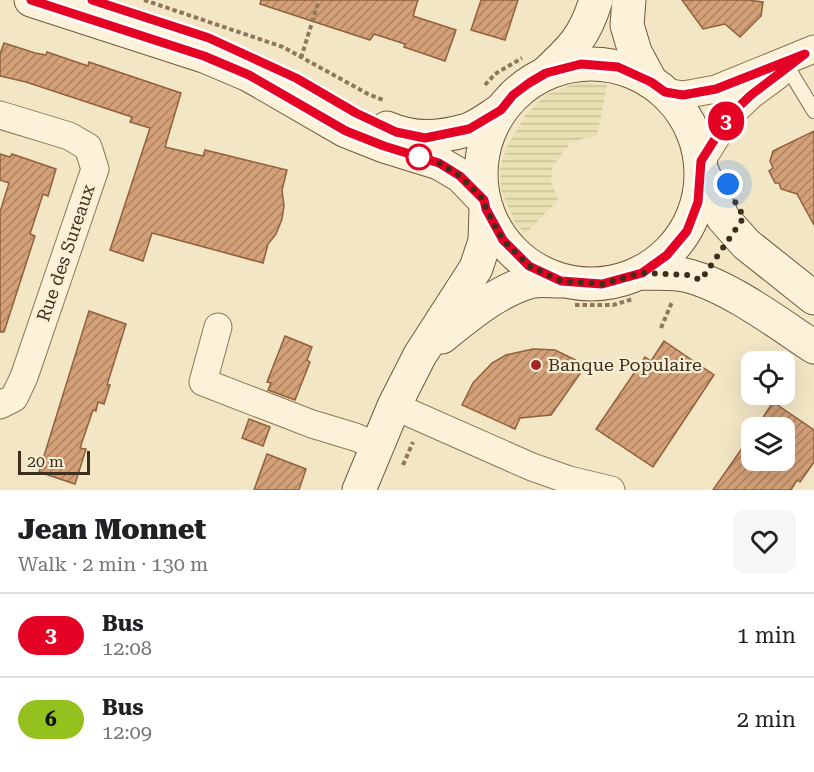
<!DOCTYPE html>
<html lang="en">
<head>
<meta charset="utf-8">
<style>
	:root { --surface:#fff; --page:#f6f6f6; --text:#202124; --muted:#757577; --line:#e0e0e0 }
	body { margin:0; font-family:"Roboto Serif",serif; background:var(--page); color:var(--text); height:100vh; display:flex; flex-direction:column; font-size:22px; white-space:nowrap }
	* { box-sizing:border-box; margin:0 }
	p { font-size:20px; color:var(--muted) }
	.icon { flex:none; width:33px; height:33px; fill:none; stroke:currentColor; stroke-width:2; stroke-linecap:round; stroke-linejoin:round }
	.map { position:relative; height:490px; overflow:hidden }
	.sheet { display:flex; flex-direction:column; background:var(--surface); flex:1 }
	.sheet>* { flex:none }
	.badge { padding:0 12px; border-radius:20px; font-size:21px; line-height:39px }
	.controls { position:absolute; left:741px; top:351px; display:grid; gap:12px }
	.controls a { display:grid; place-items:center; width:54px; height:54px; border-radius:12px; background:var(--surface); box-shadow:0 6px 24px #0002; font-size:30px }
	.scale { position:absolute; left:18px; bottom:15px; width:72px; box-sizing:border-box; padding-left:6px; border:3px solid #3e2e1e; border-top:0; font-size:16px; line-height:21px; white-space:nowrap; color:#3e2e1e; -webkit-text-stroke:4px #f9efd5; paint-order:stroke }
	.you { position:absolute; width:30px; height:30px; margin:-15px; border:4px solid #fff; border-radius:50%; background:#1a73e8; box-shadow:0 0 0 9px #1a73e833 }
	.map>.badge { position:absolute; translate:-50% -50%; box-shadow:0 0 0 3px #fff }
	.round { display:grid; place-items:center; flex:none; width:63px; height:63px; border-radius:12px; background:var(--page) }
	.headline { display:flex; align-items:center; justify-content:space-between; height:102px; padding:0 18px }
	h1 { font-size:28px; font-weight:800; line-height:45px }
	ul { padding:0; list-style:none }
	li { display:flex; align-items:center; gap:18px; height:84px; padding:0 18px; border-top:2px solid var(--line) }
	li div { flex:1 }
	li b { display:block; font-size:22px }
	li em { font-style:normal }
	li .badge { min-width:66px; font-weight:700; text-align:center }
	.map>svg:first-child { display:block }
</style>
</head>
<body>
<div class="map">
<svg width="814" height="490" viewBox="0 0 814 490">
	<defs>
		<pattern id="farmland-rules" width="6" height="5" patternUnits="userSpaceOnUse" patternTransform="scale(1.5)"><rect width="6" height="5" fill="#e9e1b1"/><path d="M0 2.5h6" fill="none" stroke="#c9c198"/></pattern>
		<pattern id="building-hatch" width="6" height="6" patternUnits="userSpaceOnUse" patternTransform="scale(1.5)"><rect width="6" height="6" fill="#d3a078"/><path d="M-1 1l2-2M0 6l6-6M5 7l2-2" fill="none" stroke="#ad8362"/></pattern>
	</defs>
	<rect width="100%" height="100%" fill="#f2e6c5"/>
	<path fill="url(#farmland-rules)" d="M579,82L607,85L597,136L581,139L570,144L560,156L552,168L551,181L558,200L525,234L514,221L501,190L500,167L507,147L526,114L546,95Z"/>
	<g fill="url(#building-hatch)" stroke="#91603c" stroke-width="1.5">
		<path d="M261,0H418L413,16L456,30L445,61L404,47L405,44L374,34L370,40L327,26L260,4Z"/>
		<path d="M481,0H518L505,40L471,30Z"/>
		<path d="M682,0H748L763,2L761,16L740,37L725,24L703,29Z"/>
		<path d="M4,43L35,53L46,55L47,52L88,66L89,62L181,93L165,147L203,156L205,150L287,170L282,190L284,206L282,219L276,234L268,244L263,263L152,233L143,261L110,250L150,128L130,122L132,117L26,82L0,76V54Z"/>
		<path d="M814,131V225L797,194L781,189L779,183H775L769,171L773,168L770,161L773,151Z"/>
		<path d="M0,154L10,157L12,154L56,169L48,196L43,194L30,234L35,236L4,332H0V212L9,183L0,180Z"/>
		<path d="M89,311L126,324L107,385H110L104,404L98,402L96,411L93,410L80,448L86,449L75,484L39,472Z"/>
		<path d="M285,336L312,347L307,360L310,362L295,400L268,390L271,383L267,382Z"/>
		<path d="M664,341L714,375L653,467L596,429L645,357L651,361Z"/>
		<path d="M533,349L555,350L586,365L551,415L520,418L515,429L462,405L473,383L492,363L506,355Z"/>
		<path d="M773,402L814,430V462L800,482L797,480L791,490H713L752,434V460H784V428H756Z"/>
		<path d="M249,419L270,427L263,446L242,438Z"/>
		<path d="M267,454L306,469L299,490H254Z"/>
	</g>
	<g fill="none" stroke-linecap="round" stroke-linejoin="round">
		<g stroke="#8f7759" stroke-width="16">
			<path id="lane" d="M788,68L814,111"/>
		</g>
		<g stroke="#8f7759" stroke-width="29">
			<g id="street">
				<path d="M665,92L683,95L716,89L814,49"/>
				<path d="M0,115L69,136L88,147L95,169L24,377L14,398L0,405"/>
				<path d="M701,161L730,115L751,95L778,75"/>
				<path d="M218,327L203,382L312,424L355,437L378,446"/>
				<path d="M394,406L532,467L569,480L611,490"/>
			</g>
		</g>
		<g stroke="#71583c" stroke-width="35">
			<g id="secondary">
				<path d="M31,0L204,56L249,75L346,131L384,146L439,163L461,176L484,200"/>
				<path d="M629,0L627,25L635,52L651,82"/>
				<circle cx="591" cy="174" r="110"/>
				<path d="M546,73C573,48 585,36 596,0"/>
				<path d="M387,128C414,140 439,138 467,130C479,126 490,117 501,110"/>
				<path d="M702,171L723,218L746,244L814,298"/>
				<path d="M642,273C657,274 674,272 689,276C730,287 778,323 814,347"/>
				<path d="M442,337C468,316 496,292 529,282C538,279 551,281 561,281"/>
				<path d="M359,490L394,406L420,355L476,268L485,241L486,209"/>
			</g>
		</g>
		<g stroke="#8f7759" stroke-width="4" stroke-dasharray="4.5 3" stroke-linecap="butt">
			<path d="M144,0L283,47L368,94L383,100"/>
			<path d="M301,58L319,0"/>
			<path d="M485,85L495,74L522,58"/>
			<path d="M575,305H613L633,299"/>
			<path d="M661,328L672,302"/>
			<path d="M403,465L413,442"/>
		</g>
		<use href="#lane" stroke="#fcf2d9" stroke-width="14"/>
		<use href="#street" stroke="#fcf2d9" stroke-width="27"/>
		<use href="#secondary" stroke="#fcf2d9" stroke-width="33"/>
	</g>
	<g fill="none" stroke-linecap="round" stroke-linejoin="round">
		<g stroke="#fff" stroke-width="14">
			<path id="line" d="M31,0L204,56L249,75L346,131L384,146L439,163L460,176L484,200L486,209L503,240L529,266L561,281L602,284L642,273L667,255L687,231L698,202L701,161L730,115L751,95L805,54L716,89L683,95L665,92L651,82L618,67L581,64L546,73L529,83L513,95L501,110L469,129L425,138L396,132L356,113L296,78L209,38L92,0"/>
		</g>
		<use href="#line" stroke="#e40324" stroke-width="9"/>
		<path stroke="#3e2e1e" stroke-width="6" stroke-dasharray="0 10.8" d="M419,157L439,163L460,176L484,200L486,209L503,240L529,266L561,281L602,284L642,273L687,275L701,280L744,217L731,195L728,184"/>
	</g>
	<circle fill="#fff" stroke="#e40324" stroke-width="3" cx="419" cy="157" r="12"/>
	<circle fill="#a42623" stroke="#f9efd5" stroke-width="2" cx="536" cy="365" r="6"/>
	<g text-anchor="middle" stroke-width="4.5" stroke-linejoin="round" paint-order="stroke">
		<g font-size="18" fill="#3e2e1e" stroke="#f9efd5">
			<text transform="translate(66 253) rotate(-71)" y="6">Rue des Sureaux</text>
		</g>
		<g font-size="18" fill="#3e2e1e" stroke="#f9efd5" text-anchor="start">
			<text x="548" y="371">Banque Populaire</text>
		</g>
	</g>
</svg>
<div class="controls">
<a><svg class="icon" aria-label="locate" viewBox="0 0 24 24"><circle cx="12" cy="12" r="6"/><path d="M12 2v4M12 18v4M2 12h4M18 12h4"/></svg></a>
<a><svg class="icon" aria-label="layers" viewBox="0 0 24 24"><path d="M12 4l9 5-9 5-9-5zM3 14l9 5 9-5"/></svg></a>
</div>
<div class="scale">20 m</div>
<div class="you" style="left:728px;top:184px"></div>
<b class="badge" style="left:726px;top:121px;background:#e40324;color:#fff">3</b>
</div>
<section class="sheet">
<div class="headline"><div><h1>Jean Monnet</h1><p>Walk · 2 min · 130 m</p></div><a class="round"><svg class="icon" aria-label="heart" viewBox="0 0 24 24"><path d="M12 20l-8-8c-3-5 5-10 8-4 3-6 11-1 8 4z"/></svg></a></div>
<ul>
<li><span class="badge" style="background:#e40324;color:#fff">3</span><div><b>Bus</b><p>12:08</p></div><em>1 min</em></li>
<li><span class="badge" style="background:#95c11f;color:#111">6</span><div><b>Bus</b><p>12:09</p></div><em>2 min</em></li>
</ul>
</section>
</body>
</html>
